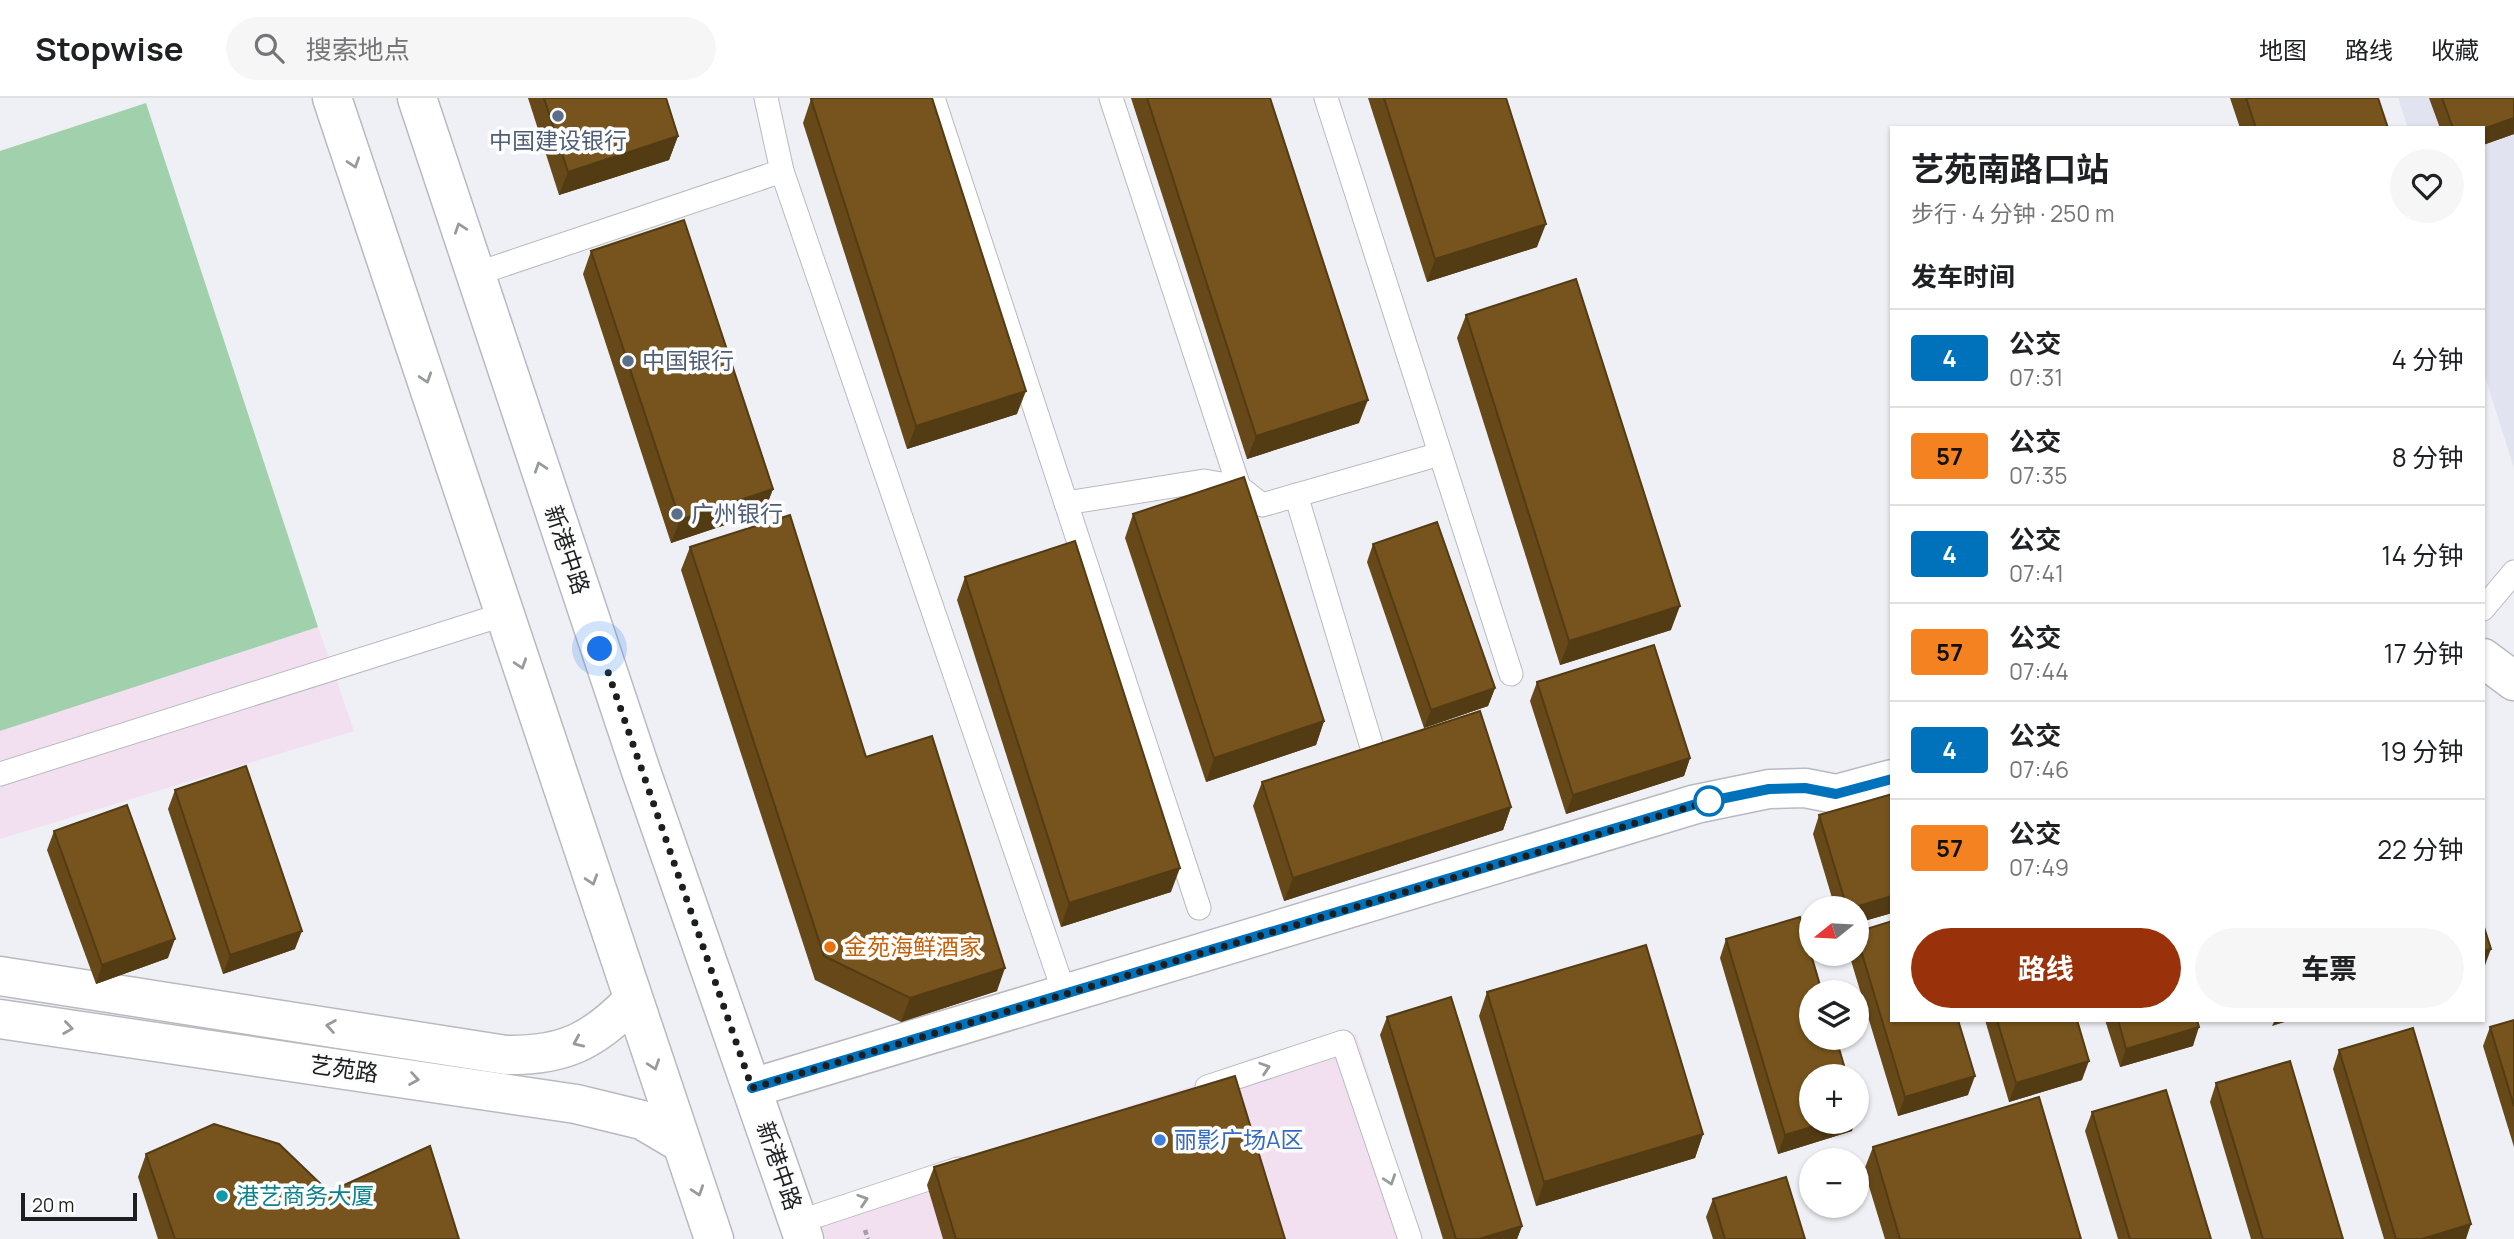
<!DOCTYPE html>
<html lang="zh">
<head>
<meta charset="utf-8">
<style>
	:root { --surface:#fff; --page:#f6f6f6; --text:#202124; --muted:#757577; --line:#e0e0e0; --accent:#99320b }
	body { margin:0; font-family:Manrope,"Noto Sans SC",sans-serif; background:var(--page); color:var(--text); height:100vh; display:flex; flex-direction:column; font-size:26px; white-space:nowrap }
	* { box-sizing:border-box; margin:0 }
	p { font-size:23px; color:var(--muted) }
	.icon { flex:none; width:38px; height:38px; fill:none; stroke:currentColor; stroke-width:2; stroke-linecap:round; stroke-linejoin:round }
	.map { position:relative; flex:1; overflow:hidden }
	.panel { position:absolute; left:1890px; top:28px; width:595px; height:896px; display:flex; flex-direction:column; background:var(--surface); border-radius:0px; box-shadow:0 2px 5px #0004 }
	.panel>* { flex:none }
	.badge { padding:0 14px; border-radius:5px; font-size:24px; line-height:46px }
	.needle { width:46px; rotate:252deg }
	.buttons { position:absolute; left:1799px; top:798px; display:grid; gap:14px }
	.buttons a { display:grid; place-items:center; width:70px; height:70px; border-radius:50%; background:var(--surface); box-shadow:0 2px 5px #0004; font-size:35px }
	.scale { position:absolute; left:21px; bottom:18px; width:116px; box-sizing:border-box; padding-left:7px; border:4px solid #1d1e20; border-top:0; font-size:19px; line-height:24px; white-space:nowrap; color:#1d1e20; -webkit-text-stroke:5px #fdfdfe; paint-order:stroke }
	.you { position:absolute; width:35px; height:35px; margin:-18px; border:5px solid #fff; border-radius:50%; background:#1a73e8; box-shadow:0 0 0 10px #1a73e833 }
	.map>.badge { position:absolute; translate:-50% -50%; box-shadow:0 0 0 4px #fff }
	h2 { padding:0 21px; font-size:26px; line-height:63px }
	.round { display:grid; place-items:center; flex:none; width:74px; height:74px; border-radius:37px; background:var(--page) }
	.overview { display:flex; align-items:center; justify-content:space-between; height:119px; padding:0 21px }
	h1 { font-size:33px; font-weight:700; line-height:52px }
	.action { display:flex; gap:14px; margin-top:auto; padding:14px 21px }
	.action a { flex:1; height:80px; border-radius:42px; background:var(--accent); color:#fff; font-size:28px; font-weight:700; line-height:80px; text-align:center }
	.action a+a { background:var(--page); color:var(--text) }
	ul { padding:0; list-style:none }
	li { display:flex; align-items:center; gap:21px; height:98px; padding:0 21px; border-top:2px solid var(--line) }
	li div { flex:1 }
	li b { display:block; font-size:26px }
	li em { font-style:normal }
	li .badge { min-width:77px; font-weight:700; text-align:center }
	header { display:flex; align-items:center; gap:42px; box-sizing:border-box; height:98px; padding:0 35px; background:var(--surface); border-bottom:2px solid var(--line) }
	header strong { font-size:33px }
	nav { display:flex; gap:38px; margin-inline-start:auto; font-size:24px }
	.search { width:490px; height:63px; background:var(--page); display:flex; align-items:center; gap:18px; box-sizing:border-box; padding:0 24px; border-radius:38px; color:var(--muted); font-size:26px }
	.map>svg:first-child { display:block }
</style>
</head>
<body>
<header>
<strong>Stopwise</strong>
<div class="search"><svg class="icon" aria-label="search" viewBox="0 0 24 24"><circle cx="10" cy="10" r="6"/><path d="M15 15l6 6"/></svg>搜索地点</div>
<nav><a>地图</a><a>路线</a><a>收藏</a></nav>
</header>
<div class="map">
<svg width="2514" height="1141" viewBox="0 0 2514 1141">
	<rect width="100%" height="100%" fill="#eff0f5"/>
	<g fill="#f2dff0">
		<path d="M318,529L354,633L0,741V633Z"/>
		<path d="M1356,936L1420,1141H826L815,1108Z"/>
	</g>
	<path fill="#e1e4f0" d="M2398,0H2514V370L2483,272V30H2408Z"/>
	<path fill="#a0d0ac" d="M146,5L318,529L0,633V53Z"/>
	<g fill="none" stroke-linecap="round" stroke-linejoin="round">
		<g stroke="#b9babf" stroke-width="25">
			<g id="lane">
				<path d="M766,0L782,73L1065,897"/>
				<path d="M933,0L1199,810"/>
				<path d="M1111,0L1239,389L1262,407L1440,356"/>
				<path d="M1326,0L1511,576"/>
				<path d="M476,176L782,73"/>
				<path d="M1296,397L1371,646"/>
				<path d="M1066,405L1204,383L1239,389"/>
				<path d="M2483,511L2514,474"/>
				<path d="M0,676L505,516"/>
				<path d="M1207,989L1343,944L1410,1141"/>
				<path d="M798,1124L958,1071"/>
			</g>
		</g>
		<g stroke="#b9babf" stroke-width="41">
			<g id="secondary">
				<path d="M2483,560L2514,583"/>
				<path d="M0,878L506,957C562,958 593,944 632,903"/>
				<path d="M0,921L576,1006L642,1022L681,1045"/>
				<path d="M752,990L1696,706L1769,691L1805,690L1836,696L1892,681"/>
			</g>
		</g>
		<g stroke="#b9babf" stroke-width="41">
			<g id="primary">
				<path d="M332,0L714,1141"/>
				<path d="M417,0L641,673L804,1141"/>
			</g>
		</g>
		<path stroke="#a1a2a6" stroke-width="4.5" stroke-dasharray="5 3.5" stroke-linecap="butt" d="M865,1132L868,1141"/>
		<use href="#lane" stroke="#fff" stroke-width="23"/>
		<use href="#secondary" stroke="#fff" stroke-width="38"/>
		<use href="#primary" stroke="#fff" stroke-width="38"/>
	</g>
	<g fill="#664819">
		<path d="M528,0H666L678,38L669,62L559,97Z"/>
		<path d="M1131,0H1270L1359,325L1247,361Z"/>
		<path d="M1368,0H1506L1537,149L1427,184Z"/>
		<path d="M2230,0H2378L2388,30H2240Z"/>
		<path d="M2429,0H2514V36L2483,47V30H2440Z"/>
		<path d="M811,1L1017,316L907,351L803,25Z"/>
		<path d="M591,153L773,391L764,414L671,445L583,176Z"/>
		<path d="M1466,217L1671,532L1560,567L1457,240Z"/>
		<path d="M1133,416L1324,623L1316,647L1206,684L1125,440Z"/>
		<path d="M1373,446L1495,590L1488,608L1424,630L1367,464Z"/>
		<path d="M690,449L866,659L997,893L901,924L815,882L681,472Z"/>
		<path d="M965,479L1171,794L1061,829L957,502Z"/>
		<path d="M1537,584L1690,660L1684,678L1566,716L1530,603Z"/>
		<path d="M1262,684L1511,709L1503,732L1284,803L1253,708Z"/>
		<path d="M175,692L295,851L223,876L168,711Z"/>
		<path d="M1892,696V815L1857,825V810H1835L1813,736L1819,717Z"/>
		<path d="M54,733L168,860L96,886L47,752Z"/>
		<path d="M1857,834L1968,997L1898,1018L1849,856H1857Z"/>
		<path d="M1726,841L1852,1033L1778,1056L1720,860Z"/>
		<path d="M1487,894L1703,1036L1695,1060L1536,1108L1479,918Z"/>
		<path d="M1387,919L1522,1128L1517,1141H1443L1380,937Z"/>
		<path d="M1985,922H2077L2082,982L2009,1004Z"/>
		<path d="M2105,922H2197L2193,948L2120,969Z"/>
		<path d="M2514,922V1049L2483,948L2490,929Z"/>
		<path d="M2339,952L2466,1141H2384L2333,971Z"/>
		<path d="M2216,985L2343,1141H2251L2210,1004Z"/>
		<path d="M2092,1014L2211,1141H2118L2085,1033Z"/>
		<path d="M1873,1049L2081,1141H1885L1864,1072Z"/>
		<path d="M146,1056L329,1094L459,1141H158L138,1079Z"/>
		<path d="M934,1069L1285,1141H943L927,1087Z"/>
		<path d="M1713,1101L1805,1141H1713L1706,1119Z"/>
	</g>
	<g fill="#533b14">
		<path d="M2514,20V36L2483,47V31Z"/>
		<path d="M678,38L669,62L559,97L568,74Z"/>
		<path d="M1546,126L1537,149L1427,184L1435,161Z"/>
		<path d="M1026,293L1017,316L907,351L916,328Z"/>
		<path d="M1368,302L1359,325L1247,361L1256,338Z"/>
		<path d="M773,391L764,414L671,445L680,422Z"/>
		<path d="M1680,508L1671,532L1560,567L1569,543Z"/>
		<path d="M1495,590L1488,608L1424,630L1431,612Z"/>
		<path d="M1324,623L1316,647L1206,684L1214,660Z"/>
		<path d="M1690,660L1684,678L1566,716L1573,697Z"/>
		<path d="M1511,709L1503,732L1284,803L1293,780Z"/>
		<path d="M1180,770L1171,794L1061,829L1069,805Z"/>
		<path d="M1892,798V815L1857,825V810H1852Z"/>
		<path d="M302,833L295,851L223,876L230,857Z"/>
		<path d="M175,841L168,860L96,886L102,867Z"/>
		<path d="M2491,851L2484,870H2483V853Z"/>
		<path d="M1005,870L997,893L901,924L910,900Z"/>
		<path d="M2275,922H2291L2272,928Z"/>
		<path d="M2199,929L2193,948L2120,969L2126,951Z"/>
		<path d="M2089,963L2082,982L2009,1004L2016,985Z"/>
		<path d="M1975,978L1968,997L1898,1018L1905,999Z"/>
		<path d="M1828,1024H1855L1852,1033L1778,1056L1785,1037Z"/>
		<path d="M1703,1036L1695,1060L1536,1108L1544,1084Z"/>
		<path d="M2471,1126L2466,1141H2422Z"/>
		<path d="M1522,1128L1517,1141H1479Z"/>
	</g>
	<g fill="#77541d" stroke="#533b14" stroke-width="2">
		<path d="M544,0H666L678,38L568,74Z"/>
		<path d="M815,0H932L1026,293L916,328L811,1Z"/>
		<path d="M1147,0H1270L1368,302L1256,338Z"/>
		<path d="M1384,0H1506L1546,126L1435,161Z"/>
		<path d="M2246,0H2378L2388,30H2256Z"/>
		<path d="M2442,0H2514V20L2483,31V30H2453Z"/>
		<path d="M684,122L773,391L680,422L591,153Z"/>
		<path d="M1576,181L1680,508L1569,543L1466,217Z"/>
		<path d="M1244,379L1324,623L1214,660L1133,416Z"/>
		<path d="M790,417L866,659L932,638L1005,870L910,900L824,858L690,449Z"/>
		<path d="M1437,424L1495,590L1431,612L1373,446Z"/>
		<path d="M1075,443L1180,770L1069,805L965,479Z"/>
		<path d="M1654,547L1690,660L1573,697L1537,584Z"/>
		<path d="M1480,613L1511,709L1293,780L1262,684Z"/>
		<path d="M246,668L302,833L230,857L175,692Z"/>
		<path d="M1892,696V798L1852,810H1847L1819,717Z"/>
		<path d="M127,707L175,841L102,867L54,733Z"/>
		<path d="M1800,819L1822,894H1811V940H1836L1847,978H1811V1024H1828L1785,1037L1726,841Z"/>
		<path d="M1892,823V922H1958L1975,978L1905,999L1857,839V834Z"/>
		<path d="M2483,826L2491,851L2483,853Z"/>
		<path d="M1646,847L1703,1036L1544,1084L1487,894Z"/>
		<path d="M1451,899L1522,1128L1479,1141H1456L1387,919Z"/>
		<path d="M1997,922H2077L2089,963L2016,985Z"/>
		<path d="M2118,922H2197L2199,929L2126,951Z"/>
		<path d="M2514,922V1008L2490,929Z"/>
		<path d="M2413,930L2471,1126L2422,1141H2396L2339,952Z"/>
		<path d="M2290,963L2343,1141H2263L2216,985Z"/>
		<path d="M1235,978L1285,1141H956L934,1069Z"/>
		<path d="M2166,992L2211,1141H2130L2092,1014Z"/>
		<path d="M2039,999L2081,1141H1900L1873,1049Z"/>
		<path d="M214,1026L279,1046L329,1094L430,1048L459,1141H175L146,1056Z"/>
		<path d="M1786,1079L1805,1141H1725L1713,1101Z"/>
	</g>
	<defs><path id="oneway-chevron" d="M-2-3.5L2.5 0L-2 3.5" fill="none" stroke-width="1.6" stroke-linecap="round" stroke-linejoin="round" transform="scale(1.75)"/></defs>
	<g stroke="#999a9b">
		<use href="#oneway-chevron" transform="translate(354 65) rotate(72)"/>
		<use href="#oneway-chevron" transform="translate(460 130) rotate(-109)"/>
		<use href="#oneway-chevron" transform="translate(426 280) rotate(72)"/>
		<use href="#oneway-chevron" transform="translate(540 369) rotate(-108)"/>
		<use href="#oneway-chevron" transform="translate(521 566) rotate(72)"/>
		<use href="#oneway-chevron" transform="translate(592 782) rotate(72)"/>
		<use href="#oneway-chevron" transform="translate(331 928) rotate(-171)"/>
		<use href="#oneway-chevron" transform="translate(68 930) rotate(8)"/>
		<use href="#oneway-chevron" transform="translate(578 944) rotate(156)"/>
		<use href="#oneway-chevron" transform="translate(654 967) rotate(71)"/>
		<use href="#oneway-chevron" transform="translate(1265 970) rotate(-18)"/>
		<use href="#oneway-chevron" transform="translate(414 981) rotate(9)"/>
		<use href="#oneway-chevron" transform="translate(1390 1082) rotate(71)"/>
		<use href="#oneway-chevron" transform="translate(698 1093) rotate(71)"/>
		<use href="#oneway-chevron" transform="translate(863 1102) rotate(-18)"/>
	</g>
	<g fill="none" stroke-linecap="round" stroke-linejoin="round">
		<g stroke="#fff" stroke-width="16">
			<path id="line" d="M752,990L1696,706L1769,691L1805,690L1836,696L1892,681"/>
		</g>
		<use href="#line" stroke="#0072bc" stroke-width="10"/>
		<path stroke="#1d1e20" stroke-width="7" stroke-dasharray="0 12.6" d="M600,551L752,990L1709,703"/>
	</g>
	<g fill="#5c6f8a" stroke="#fdfdfe" stroke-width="2.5">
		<circle cx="558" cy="18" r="7"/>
		<circle cx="628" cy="263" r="7"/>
		<circle cx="677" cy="416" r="7"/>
	</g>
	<circle fill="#fff" stroke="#0072bc" stroke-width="3.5" cx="1709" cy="703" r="14"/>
	<circle fill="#e8710a" stroke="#fdfdfe" stroke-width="2.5" cx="830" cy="849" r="7"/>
	<circle fill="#3f7fe0" stroke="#fdfdfe" stroke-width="2.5" cx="1160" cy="1042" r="7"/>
	<circle fill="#0f9aa8" stroke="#fdfdfe" stroke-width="2.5" cx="222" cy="1098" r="7"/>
	<g text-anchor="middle" stroke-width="7" stroke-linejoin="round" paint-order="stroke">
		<g font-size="23" fill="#4e5e75" stroke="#fdfdfe" text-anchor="start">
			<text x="558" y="51" text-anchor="middle">中国建设银行</text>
			<text x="642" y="271">中国银行</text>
			<text x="691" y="424">广州银行</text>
		</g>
		<g font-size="23" fill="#1d1e20" stroke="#fdfdfe">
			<text transform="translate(567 452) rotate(71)" y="8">新港中路</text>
			<text transform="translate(344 971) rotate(8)" y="8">艺苑路</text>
			<text transform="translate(779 1068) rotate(71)" y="8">新港中路</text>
		</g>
		<g font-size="23" fill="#c56008" stroke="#fdfdfe" text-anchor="start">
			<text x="844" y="857">金苑海鲜酒家</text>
		</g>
		<g font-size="23" fill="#366cbe" stroke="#fdfdfe" text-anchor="start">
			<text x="1174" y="1050">丽影广场A区</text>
		</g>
		<g font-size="23" fill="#0d838f" stroke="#fdfdfe" text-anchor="start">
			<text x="236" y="1106">港艺商务大厦</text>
		</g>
	</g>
</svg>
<div class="buttons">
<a><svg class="needle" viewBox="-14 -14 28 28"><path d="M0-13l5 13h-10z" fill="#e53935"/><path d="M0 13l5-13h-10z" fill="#757577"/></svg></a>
<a><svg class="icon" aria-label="layers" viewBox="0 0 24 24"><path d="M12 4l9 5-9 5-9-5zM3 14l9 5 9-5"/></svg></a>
<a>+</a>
<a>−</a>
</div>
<div class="scale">20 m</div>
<div class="you" style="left:600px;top:551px"></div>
<section class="panel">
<div class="overview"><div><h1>艺苑南路口站</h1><p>步行 · 4 分钟 · 250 m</p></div><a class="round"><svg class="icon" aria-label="heart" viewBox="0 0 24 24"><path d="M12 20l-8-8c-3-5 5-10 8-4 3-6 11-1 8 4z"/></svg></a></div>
<h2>发车时间</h2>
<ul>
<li><span class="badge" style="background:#0072bc;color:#fff">4</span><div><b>公交</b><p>07:31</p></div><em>4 分钟</em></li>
<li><span class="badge" style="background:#f58220;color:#111">57</span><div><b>公交</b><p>07:35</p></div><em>8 分钟</em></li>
<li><span class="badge" style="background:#0072bc;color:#fff">4</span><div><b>公交</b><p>07:41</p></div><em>14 分钟</em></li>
<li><span class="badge" style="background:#f58220;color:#111">57</span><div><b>公交</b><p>07:44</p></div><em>17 分钟</em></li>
<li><span class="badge" style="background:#0072bc;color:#fff">4</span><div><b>公交</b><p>07:46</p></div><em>19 分钟</em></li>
<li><span class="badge" style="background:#f58220;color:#111">57</span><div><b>公交</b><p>07:49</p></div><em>22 分钟</em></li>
</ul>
<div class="action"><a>路线</a><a>车票</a></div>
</section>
</div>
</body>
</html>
